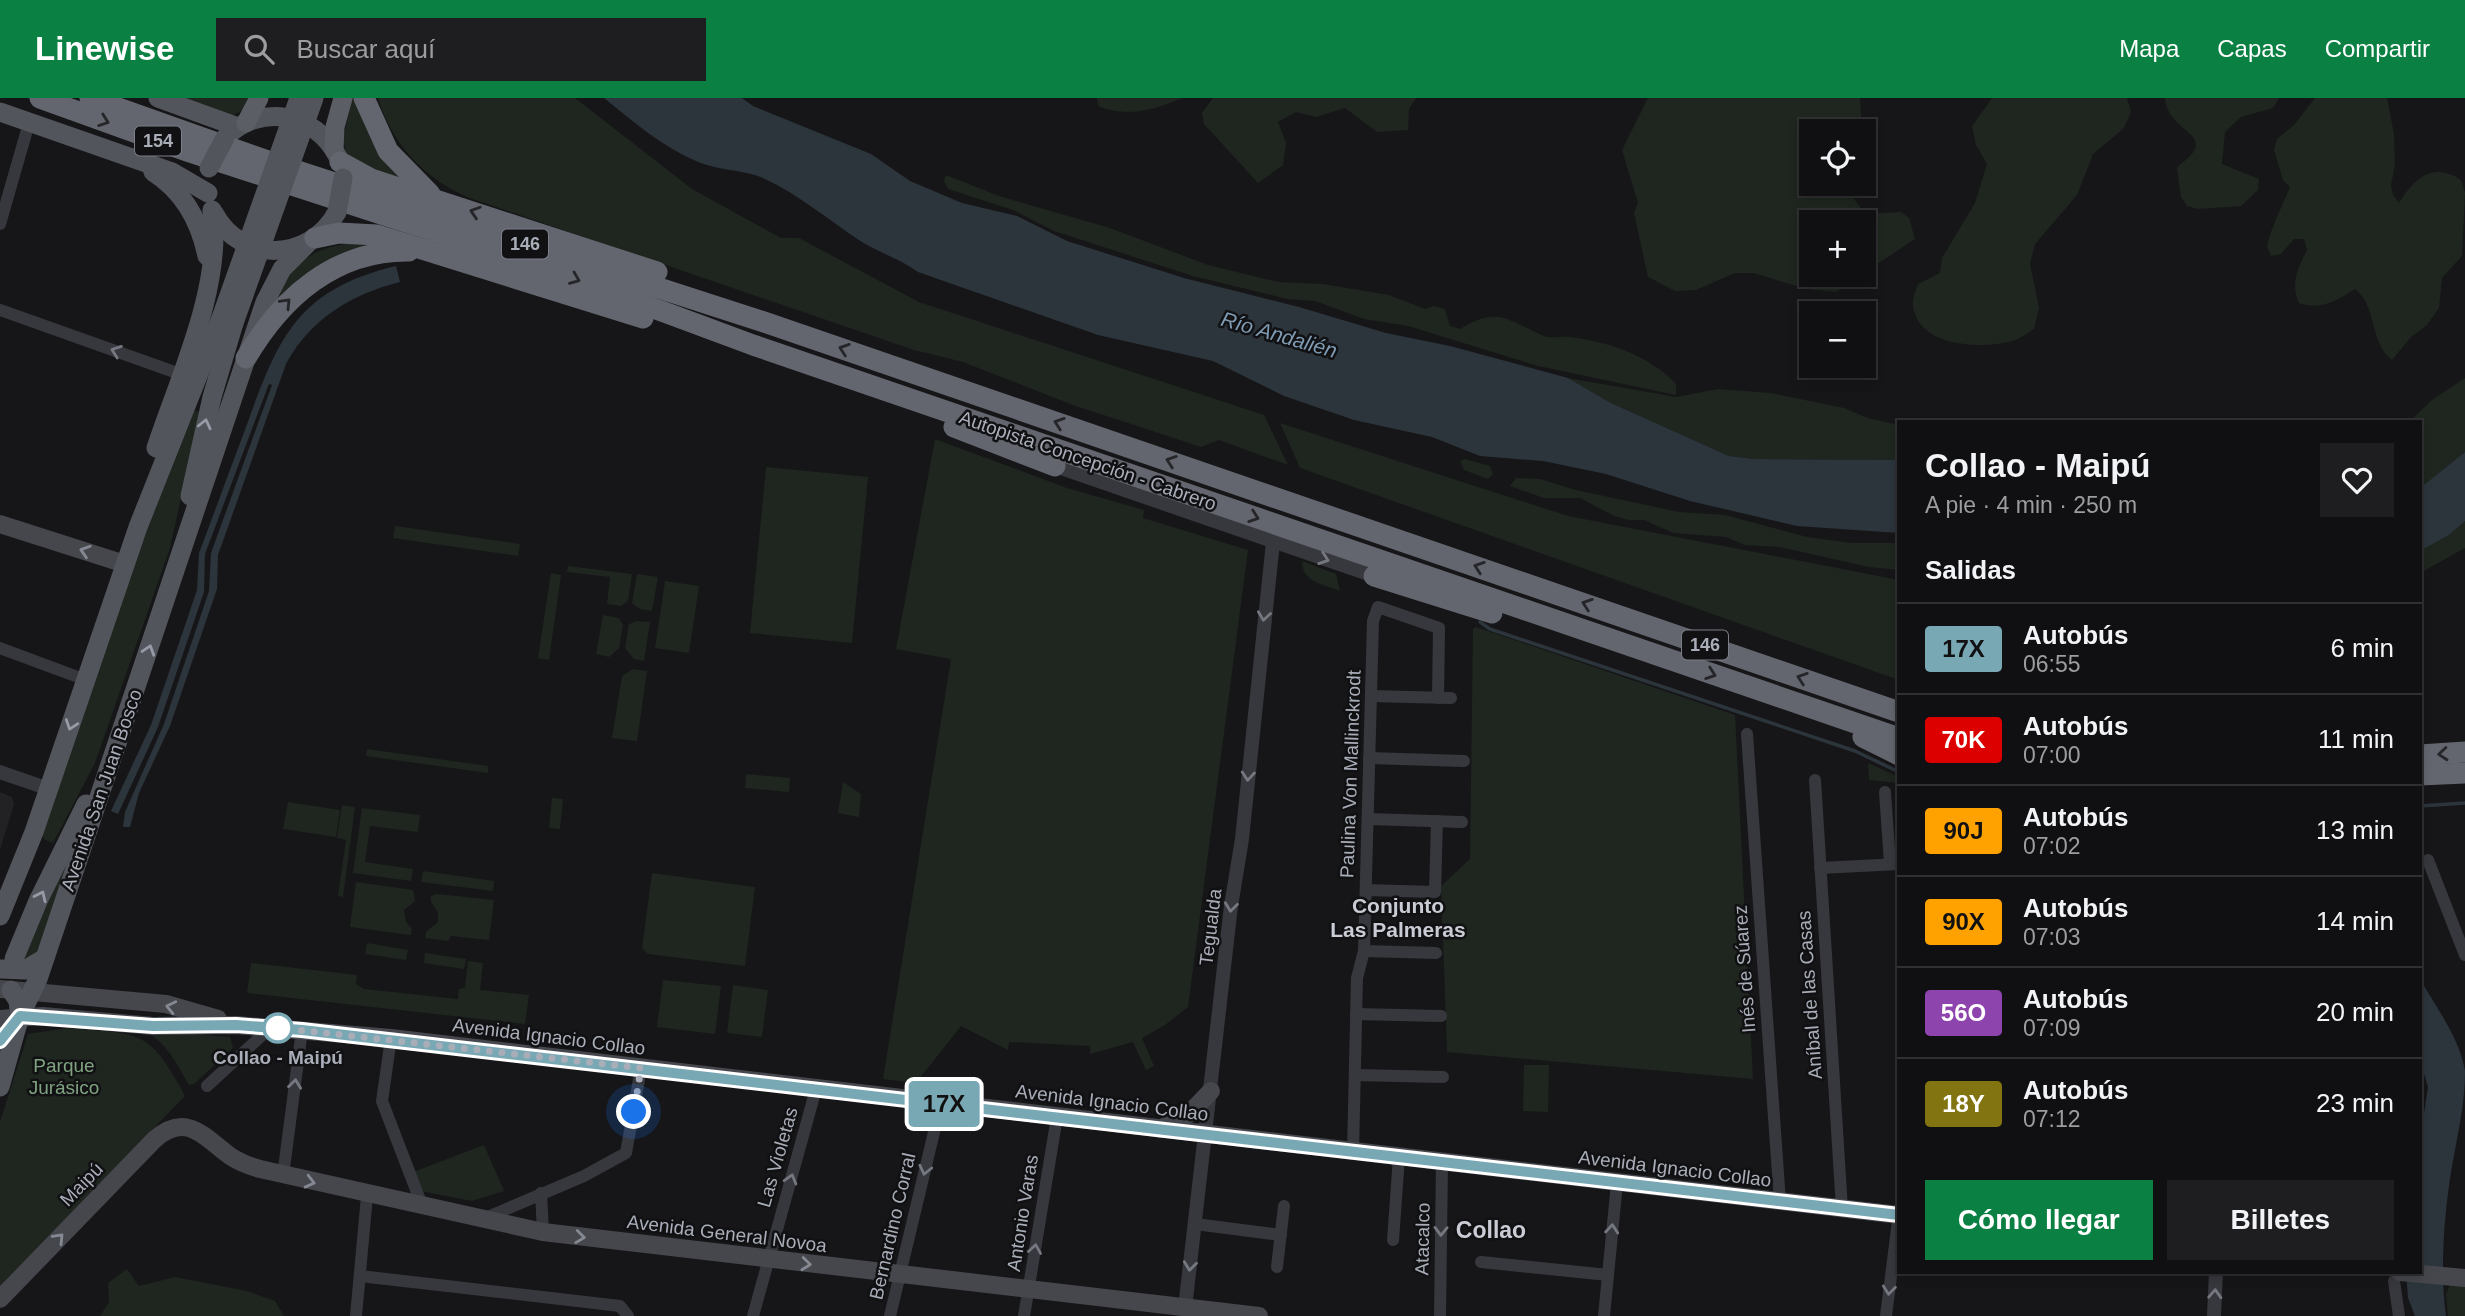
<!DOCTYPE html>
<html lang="es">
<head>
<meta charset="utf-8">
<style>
	:root { --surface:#101012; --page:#1e1e20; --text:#f1f3f6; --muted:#9c9d9f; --line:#303032; --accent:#0b8043 }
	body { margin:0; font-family:Helvetica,sans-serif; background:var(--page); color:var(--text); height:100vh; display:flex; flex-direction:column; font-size:26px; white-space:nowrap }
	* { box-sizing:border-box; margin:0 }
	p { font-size:23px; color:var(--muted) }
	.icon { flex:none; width:38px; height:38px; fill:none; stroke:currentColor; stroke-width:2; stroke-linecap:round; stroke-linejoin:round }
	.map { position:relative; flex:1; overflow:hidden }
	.drawer { position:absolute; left:1897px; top:322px; width:525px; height:854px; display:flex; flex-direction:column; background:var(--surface); border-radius:0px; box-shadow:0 4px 10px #0003,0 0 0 2px var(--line) }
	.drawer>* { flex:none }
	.badge { padding:0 14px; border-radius:5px; font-size:24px; line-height:46px }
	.buttons { position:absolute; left:1799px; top:21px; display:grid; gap:14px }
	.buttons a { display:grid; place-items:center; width:77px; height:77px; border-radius:0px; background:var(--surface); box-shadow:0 4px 10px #0003,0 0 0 2px var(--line); font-size:35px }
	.you { position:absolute; width:35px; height:35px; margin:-18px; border:5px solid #fff; border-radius:50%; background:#1a73e8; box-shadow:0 0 0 10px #1a73e833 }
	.map>.badge { position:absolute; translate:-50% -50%; box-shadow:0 0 0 4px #fff }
	h2 { padding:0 28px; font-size:26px; line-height:63px }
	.round { display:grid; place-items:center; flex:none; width:74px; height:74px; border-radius:0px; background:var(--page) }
	.head { display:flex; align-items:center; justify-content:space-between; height:119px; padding:0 28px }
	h1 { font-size:33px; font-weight:700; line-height:52px }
	.button { display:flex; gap:14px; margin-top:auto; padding:14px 28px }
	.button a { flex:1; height:80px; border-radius:0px; background:var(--accent); color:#fff; font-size:28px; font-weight:700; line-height:80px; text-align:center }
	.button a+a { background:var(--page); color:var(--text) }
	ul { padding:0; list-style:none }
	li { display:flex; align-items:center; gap:21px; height:91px; padding:0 28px; border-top:2px solid var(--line) }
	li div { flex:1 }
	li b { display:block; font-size:26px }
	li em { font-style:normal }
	li .badge { min-width:77px; font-weight:700; text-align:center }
	header { display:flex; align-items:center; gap:42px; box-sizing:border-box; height:98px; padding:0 35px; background:var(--accent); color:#fff }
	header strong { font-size:33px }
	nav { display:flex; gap:38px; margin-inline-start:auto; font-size:24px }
	.search { width:490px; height:63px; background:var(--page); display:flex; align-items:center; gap:18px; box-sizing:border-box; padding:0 24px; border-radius:0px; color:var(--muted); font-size:26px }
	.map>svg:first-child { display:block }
</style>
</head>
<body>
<header>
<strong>Linewise</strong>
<div class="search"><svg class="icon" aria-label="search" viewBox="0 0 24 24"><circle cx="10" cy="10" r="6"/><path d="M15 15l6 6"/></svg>Buscar aquí</div>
<nav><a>Mapa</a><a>Capas</a><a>Compartir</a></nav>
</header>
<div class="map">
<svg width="2465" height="1218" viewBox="0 0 2465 1218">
	<rect width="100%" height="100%" fill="#161618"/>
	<path fill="#222225" d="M0,694L12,699L14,706L0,752Z"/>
	<g fill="#1e261f">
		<path d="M172,0H252L246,10L232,18Z"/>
		<path d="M352,0H356L400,79L397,83L347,58L343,42Z"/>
		<path d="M378,0H575L692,91L781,140H799L919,204L1264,317L1288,367L1219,342L1201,349L1073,307L963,264L914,252L467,99C423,79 392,46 378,0Z"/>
		<path d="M1097,0H1182C1155,12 1126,20 1098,8Z"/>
		<path d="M1213,0H1416L1409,11L1408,32L1377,34L1345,10L1316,19L1296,14L1278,24L1286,45L1283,67L1258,85L1204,26L1202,15Z"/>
		<path d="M1648,0H1860L1862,33H1811V74L1802,86L1805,96L1827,100L1830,90L1842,86L1866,116L1901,114L1909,120L1915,141L1864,175V124H1811V177H1862L1836,194L1806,191L1754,175H1735L1696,192L1675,193L1648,179L1634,115L1638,105L1622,52Z"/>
		<path d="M1992,0H2127L2131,14L2123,31L2093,56L2077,97L2035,146L2030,166L2039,210L2034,231C2028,234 2022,240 2015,242C1984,252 1917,250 1913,207C1912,201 1916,192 1918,186L1940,175L1942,160L1975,105L1987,66L1976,47L1972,28Z"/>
		<path d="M2165,0H2279L2273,10L2241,19L2225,34L2222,66L2259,81L2258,92L2241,108L2198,111L2187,108L2181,99L2177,69C2225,35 2168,38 2165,0Z"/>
		<path d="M2315,0H2387L2394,36L2395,67L2391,87L2393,97L2399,105C2414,81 2432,63 2461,82L2465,95L2462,158L2442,180L2439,210L2427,227L2411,239L2392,262C2369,244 2377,207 2355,191C2338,202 2320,213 2299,205C2290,186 2298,170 2307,152L2304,141H2294L2281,156L2271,158L2267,148C2272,127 2282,109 2290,89L2283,82L2274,52L2277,41L2294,27Z"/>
		<path d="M946,77L999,98L1110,130L1208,167L1278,184L1323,186L1389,197L1425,211L1434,208L1445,211L1450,228L1460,231C1499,207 1508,223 1544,238C1551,241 1562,238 1570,239C1609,244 1649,257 1676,286V297L1538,268L1408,228L1364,221L1315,203L1287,201L1193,178L1054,133L1013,112L948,91L944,83Z"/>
		<path d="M383,143L283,199L272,204C301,149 326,146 383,143Z"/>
		<path d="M1568,280L1676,299L1718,291L1771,295L1844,310L1868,320L1899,327V362L1754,361L1729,358L1611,305Z"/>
		<path d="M2465,280V354L2420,390V324H2409L2432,302Z"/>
		<path d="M194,312L200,314L170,450L95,665L53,745L45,742L41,736L137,441Z"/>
		<path d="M1280,325L1568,418L1899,482V582L1300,370Z"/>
		<path d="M935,341L1067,390L1144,412L1143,420L1248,452L1188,909L1165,927L1142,940L1154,968L1146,972L1133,944L1090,956V948L1009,944L1008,952L961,928L916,985L883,981L951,561L896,551Z"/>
		<path d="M1465,361L1490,368L1493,376L1488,381L1464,372L1460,363Z"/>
		<path d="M766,369L868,379L852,545L750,535Z"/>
		<path d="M1516,380L1540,381L1576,392L1679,414L1725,417L1807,439L1852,445H1899V472L1869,469L1780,449L1745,447L1726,439L1673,435L1644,422H1629L1614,418L1580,400H1544L1510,388Z"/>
		<path d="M2465,423V450L2420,475V453L2449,437Z"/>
		<path d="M395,428L520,446L518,458L393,440Z"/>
		<path d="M1302,463L1336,476L1340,493C1323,486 1302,484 1302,463Z"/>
		<path d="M568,468L632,476L628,503L621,508L607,506L610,479L567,474Z"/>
		<path d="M551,475L561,477L549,562L538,560Z"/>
		<path d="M637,476L658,479L652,513L640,511L632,505Z"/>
		<path d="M665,483L699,488L689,555L655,550Z"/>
		<path d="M603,517L619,520L623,527L619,550L609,559L596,556Z"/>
		<path d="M637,523L650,524L644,563L634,561L625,550L629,526Z"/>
		<path d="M1476,529L1735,617L1753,981L1447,954L1441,788L1470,761L1473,531Z"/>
		<path d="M633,571L647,573L637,643L612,640L622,578Z"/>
		<path d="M367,651L488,668V675L366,658Z"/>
		<path d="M1868,665L1899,679V685L1869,682Z"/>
		<path d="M746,676L790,680L789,694L745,690Z"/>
		<path d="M843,684L861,696L859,719L838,715Z"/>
		<path d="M552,700L563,701L560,731L549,730Z"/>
		<path d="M288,704L340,712L336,739L283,731Z"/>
		<path d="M342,707L355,709L343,799L338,798L346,742L337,740Z"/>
		<path d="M362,710L420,717L418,734L370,728L365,764L413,771L411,783L353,775Z"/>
		<path d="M74,745L41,854L21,864Z"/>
		<path d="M423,773L494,783L493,793L421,784Z"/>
		<path d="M652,775L755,789L745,868L648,856L642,850Z"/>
		<path d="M356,784L413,792L415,803L404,812L406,824L412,831L411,837L350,829Z"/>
		<path d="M437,796L494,802L489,842L451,838L448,843L425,840L426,834L438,824V814L431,804V798Z"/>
		<path d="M367,845L408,852L406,862L365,856Z"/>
		<path d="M425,855L466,861L464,871L424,865Z"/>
		<path d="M468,863L483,865L480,892L529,897L525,926L247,895L251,865L357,877L356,886L364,891L458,901L459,891L465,890Z"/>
		<path d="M663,882L721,888L715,936L657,929Z"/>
		<path d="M733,887L768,892L762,939L727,935Z"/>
		<path d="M67,930C140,936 149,930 185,998L0,1188V1024L28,936Z"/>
		<path d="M150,933L230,939L233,950L194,986L189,987C178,968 169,948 149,936Z"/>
		<path d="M1524,967H1549L1548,1014L1523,1013Z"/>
		<path d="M484,1047L504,1093L472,1103L415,1092L413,1074Z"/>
		<path d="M127,1171L139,1188L175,1179L247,1193L275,1203L284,1218H100L109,1204L108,1185Z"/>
		<path d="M2450,1186H2465V1218H2448L2446,1196Z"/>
	</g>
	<g fill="#2c353c">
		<path d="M604,0H742L753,8L871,56L910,83L962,105L1017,118L1067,143L1184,180L1299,209L1386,235L1450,248L1568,280L1611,305L1729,358L1754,361L1899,362V435L1797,428L1690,403L1606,376L1543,363L1480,358L1432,339L1354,322L1284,298L1213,263L1098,237L918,174C900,161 880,155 862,144C828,122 800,97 763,80C742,71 718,73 696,63C663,49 632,23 604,0Z"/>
		<path d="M396,168L400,184C352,196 310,221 286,266L218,457L217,491L170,628L139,695L130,729H123L125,714L164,626L209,493L211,455L272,287L269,286L267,291L205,456L204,494L158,629L118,716L111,713L151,627L197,492L199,455C215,413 230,371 246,329C278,241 296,192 396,168Z"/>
		<path d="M2465,354V423L2449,437L2420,453V390Z"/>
		<path d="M2420,881C2436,909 2460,941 2465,973C2465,1001 2460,1025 2455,1052C2445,1102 2439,1168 2446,1218H2415L2408,1200L2406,1174H2420V1042L2428,989L2420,963Z"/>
	</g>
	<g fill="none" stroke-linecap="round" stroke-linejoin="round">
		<g stroke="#2c353c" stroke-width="3.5">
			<path d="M1480,524L1490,531L1855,653L1899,674"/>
			<path d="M2420,708L2465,705"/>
		</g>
		<g stroke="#37383d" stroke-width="12">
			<path d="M0,126L29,25"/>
			<path d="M0,212L180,276"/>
			<path d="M0,550L86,582"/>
			<path d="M1371,598L1451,600"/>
			<path d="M1747,636L1780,1104"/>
			<path d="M1369,660L1464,663"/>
			<path d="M1815,682L1842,1111"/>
			<path d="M1885,694L1890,765"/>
			<path d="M1368,721L1462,724"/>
			<path d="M2428,762L2465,857"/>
			<path d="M1820,770L1899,766"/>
			<path d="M1366,792L1435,794L1437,723"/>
			<path d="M1364,853L1436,855"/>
			<path d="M1356,916L1441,918"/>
			<path d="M391,940L382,1003L423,1110"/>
			<path d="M1355,977L1443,979"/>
			<path d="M207,988L271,929"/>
			<path d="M1353,1054L1357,880L1364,853L1373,523L1378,509L1439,530L1438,600"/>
			<path d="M283,1078L302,932"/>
			<path d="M541,1095L543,1134"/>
			<path d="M483,1121L584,1078L626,1055L641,970"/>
			<path d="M1195,1126L1281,1137"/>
			<path d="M1393,1142L1399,1059"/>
			<path d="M1481,1164L1608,1177"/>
			<path d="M1277,1169L1284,1108"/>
			<path d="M360,1178L620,1208L628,1218"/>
			<path d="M2394,1183L2399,1218"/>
			<path d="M356,1218L367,1098"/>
			<path d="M753,1218L816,991"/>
			<path d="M890,1218L941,1005"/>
			<path d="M1024,1218L1057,1019"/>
			<path d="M1440,1218L1442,1064"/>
			<path d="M1604,1218L1617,1085"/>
			<path d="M1886,1218L1899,1115"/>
		</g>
		<g stroke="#37383d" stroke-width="14">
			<path d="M1055,368L1374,478"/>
			<path d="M0,674L49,691"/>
			<path d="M1185,1210L1231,808L1242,741L1273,444"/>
			<path d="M2214,1218L2216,1174"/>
		</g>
		<g stroke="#45474d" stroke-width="18">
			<path d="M0,426L125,466"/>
			<path d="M0,891L166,906L218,921"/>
			<path d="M0,921L43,918L153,928L236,927L391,940L1899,1117"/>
			<path d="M0,943L20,918"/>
			<path d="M1160,1031L1189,1016L1211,993"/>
			<path d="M2400,1174L2465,1180"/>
			<path d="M0,1201L154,1042C186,1013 204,1039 230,1058C239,1064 249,1068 260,1071L543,1134L1259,1218"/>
		</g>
		<g stroke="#53555c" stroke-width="19">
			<path d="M158,0L238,29"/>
			<path d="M0,14L172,74L208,95"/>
			<path d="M225,40C260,4 316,15 338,59"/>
			<path d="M153,74C183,93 200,124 207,158"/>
			<path d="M214,115C241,166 310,164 337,114"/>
			<path d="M156,350C179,280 224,185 212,112"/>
			<path d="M190,398L212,299L234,225"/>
			<path d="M0,818L34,734L138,429L221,220"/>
			<path d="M14,861L38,803L86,706"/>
			<path d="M0,871L25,872L45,860"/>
			<path d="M11,892L18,903L20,918"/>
			<path d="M0,989L20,918L38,881L265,204L282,171L308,145"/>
		</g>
		<g stroke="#5b5e65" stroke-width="19">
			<path d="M246,25L259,0"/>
			<path d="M334,52L335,29L343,0"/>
		</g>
		<g stroke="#63666e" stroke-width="21">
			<path d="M40,0L190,54L532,165L753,247L1899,640"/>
			<path d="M90,0L282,68L767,225L1899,614"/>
			<path d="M364,0L388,53L430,96"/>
			<path d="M340,64L371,81L657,174"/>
			<path d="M315,140L339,135L377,137L643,220"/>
			<path d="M246,260C282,199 335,152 409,153"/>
			<path d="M954,329L1055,368"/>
			<path d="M1374,478L1492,515"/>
			<path d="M1863,639L1899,657"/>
			<path d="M2420,657L2465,654"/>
			<path d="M2420,677L2465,675"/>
		</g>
		<g stroke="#53555c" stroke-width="19">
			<path d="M209,70L225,40"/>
			<path d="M337,114L343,80"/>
			<path d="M221,220L299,0"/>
			<path d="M234,225L314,0"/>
		</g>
	</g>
	<defs><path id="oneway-chevron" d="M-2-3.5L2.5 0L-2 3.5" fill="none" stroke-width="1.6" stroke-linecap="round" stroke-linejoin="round" transform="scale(1.75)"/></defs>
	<g stroke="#26262a">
		<use href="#oneway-chevron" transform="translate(104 23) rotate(20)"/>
		<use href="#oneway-chevron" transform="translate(475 114) rotate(-162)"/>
		<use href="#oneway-chevron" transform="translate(575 181) rotate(22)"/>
		<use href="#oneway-chevron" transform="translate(286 205) rotate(-46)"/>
		<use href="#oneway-chevron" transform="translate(844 251) rotate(-161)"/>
		<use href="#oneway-chevron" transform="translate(1059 325) rotate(-161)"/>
		<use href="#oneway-chevron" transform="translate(1171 363) rotate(-161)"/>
		<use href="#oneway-chevron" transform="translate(1254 419) rotate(19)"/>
		<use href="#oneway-chevron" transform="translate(1479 469) rotate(-161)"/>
		<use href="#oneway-chevron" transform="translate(1587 506) rotate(-161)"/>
		<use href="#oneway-chevron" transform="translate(1711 576) rotate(19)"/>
		<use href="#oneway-chevron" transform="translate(1802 580) rotate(-161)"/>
		<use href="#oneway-chevron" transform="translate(2443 656) rotate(175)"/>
	</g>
	<g stroke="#757881">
		<use href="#oneway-chevron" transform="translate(116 253) rotate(-160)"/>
		<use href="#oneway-chevron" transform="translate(1324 461) rotate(19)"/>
		<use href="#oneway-chevron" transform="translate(1264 518) rotate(98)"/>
		<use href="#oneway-chevron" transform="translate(1248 678) rotate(95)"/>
		<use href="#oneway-chevron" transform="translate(1231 809) rotate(97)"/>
		<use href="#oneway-chevron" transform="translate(295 986) rotate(-83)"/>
		<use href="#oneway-chevron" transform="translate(925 1072) rotate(103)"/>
		<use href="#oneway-chevron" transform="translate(791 1081) rotate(-74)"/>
		<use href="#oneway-chevron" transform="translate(1612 1131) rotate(-85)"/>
		<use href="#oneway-chevron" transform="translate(1441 1133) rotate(91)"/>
		<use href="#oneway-chevron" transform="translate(1035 1151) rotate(-81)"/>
		<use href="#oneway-chevron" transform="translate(1190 1168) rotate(97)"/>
		<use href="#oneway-chevron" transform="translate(1889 1192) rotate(96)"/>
		<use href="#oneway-chevron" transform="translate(2215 1196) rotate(-87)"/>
	</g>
	<g stroke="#979ba6">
		<use href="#oneway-chevron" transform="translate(205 326) rotate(-77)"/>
		<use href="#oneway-chevron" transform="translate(149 552) rotate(-72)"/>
		<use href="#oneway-chevron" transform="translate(71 627) rotate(109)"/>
		<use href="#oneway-chevron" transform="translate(41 798) rotate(-65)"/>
	</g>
	<g stroke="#858993">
		<use href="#oneway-chevron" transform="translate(85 453) rotate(-162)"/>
		<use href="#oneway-chevron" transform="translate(171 909) rotate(-167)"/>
		<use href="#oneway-chevron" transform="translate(310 1084) rotate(14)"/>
		<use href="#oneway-chevron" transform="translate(580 1139) rotate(7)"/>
		<use href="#oneway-chevron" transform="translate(59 1140) rotate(-46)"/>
		<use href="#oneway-chevron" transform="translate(806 1166) rotate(6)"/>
	</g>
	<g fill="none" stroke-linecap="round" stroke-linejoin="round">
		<g stroke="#fff" stroke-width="16">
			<path id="line" d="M0,943L20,918L153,928L236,927L302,932L1899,1117"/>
		</g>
		<use href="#line" stroke="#79a8b5" stroke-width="10"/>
		<path stroke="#a8adb8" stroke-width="7" stroke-dasharray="0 12.6" d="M278,930L271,929L641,970L634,1014"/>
	</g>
	<circle fill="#fff" stroke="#79a8b5" stroke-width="3.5" cx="278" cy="930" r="14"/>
	<g text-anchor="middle" stroke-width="5" stroke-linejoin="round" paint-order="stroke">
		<g fill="#111113" stroke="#7b7e86" stroke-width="2">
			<rect x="135" y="28.5" width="46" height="29" rx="5"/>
			<rect x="502" y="131.5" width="46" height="29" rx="5"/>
			<rect x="1682" y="532.5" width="46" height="29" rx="5"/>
		</g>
		<g font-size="18" font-weight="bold" fill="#a8adb8">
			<text x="158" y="49">154</text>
			<text x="525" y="152">146</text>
			<text x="1705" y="553">146</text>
		</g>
		<g font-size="19" fill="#a8adb8" stroke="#111113">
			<text transform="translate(1088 362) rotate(19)" y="7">Autopista Concepción - Cabrero</text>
			<text transform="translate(1350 676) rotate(-88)" y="7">Paulina Von Mallinckrodt</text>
			<text transform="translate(101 692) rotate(-71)" y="7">Avenida San Juan Bosco</text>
			<text transform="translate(1210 829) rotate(-83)" y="7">Tegualda</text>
			<text transform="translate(1744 871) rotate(-94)" y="7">Inés de Súarez</text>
			<text transform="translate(1809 897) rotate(-94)" y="7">Aníbal de las Casas</text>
			<text transform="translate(549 938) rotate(7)" y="7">Avenida Ignacio Collao</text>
			<text transform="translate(1112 1004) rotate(7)" y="7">Avenida Ignacio Collao</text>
			<text transform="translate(777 1059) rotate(-74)" y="7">Las Violetas</text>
			<text transform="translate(1675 1070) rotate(7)" y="7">Avenida Ignacio Collao</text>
			<text transform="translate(81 1086) rotate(-46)" y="7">Maipú</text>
			<text transform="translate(1022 1115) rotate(-81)" y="7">Antonio Varas</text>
			<text transform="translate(892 1128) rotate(-77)" y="7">Bernardino Corral</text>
			<text transform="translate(727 1135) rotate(7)" y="7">Avenida General Novoa</text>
			<text transform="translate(1422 1141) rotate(-89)" y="7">Atacalco</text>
		</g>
		<g font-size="19" font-weight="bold" fill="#a8adb8" stroke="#111113">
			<text x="278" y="966">Collao - Maipú</text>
		</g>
		<g font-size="19" fill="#7fa381" stroke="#111113">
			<text x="64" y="974">Parque<tspan x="64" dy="22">Jurásico</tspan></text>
		</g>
		<g font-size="21" font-style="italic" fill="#7f9bb3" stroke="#111113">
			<text transform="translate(1279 237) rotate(16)" y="7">Río Andalién</text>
		</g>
		<g font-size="21" font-weight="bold" fill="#c9ccd4" stroke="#111113">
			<text x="1398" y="815">Conjunto<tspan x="1398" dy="24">Las Palmeras</tspan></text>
		</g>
		<g font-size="23" font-weight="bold" fill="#c9ccd4" stroke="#111113">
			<text x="1491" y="1140">Collao</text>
		</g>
	</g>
</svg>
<div class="buttons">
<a><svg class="icon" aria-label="locate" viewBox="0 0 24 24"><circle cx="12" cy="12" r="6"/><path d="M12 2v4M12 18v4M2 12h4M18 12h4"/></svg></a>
<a>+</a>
<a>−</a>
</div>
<div class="you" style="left:634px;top:1014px"></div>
<b class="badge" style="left:944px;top:1006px;background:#79a8b5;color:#111">17X</b>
<section class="drawer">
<div class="head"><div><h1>Collao - Maipú</h1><p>A pie · 4 min · 250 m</p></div><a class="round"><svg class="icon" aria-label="heart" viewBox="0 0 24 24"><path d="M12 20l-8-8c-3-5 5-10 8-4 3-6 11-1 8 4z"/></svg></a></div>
<h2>Salidas</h2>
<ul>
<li><span class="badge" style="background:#79a8b5;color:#111">17X</span><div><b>Autobús</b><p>06:55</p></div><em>6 min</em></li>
<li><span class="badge" style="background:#d00;color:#fff">70K</span><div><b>Autobús</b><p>07:00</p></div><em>11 min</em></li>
<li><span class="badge" style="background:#ffa200;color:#111">90J</span><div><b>Autobús</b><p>07:02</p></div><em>13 min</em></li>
<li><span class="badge" style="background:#ffa200;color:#111">90X</span><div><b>Autobús</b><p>07:03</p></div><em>14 min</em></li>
<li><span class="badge" style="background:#8e44ad;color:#fff">56O</span><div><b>Autobús</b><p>07:09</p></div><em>20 min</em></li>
<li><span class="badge" style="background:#827411;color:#fff">18Y</span><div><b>Autobús</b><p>07:12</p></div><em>23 min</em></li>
</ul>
<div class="button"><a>Cómo llegar</a><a>Billetes</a></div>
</section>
</div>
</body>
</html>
